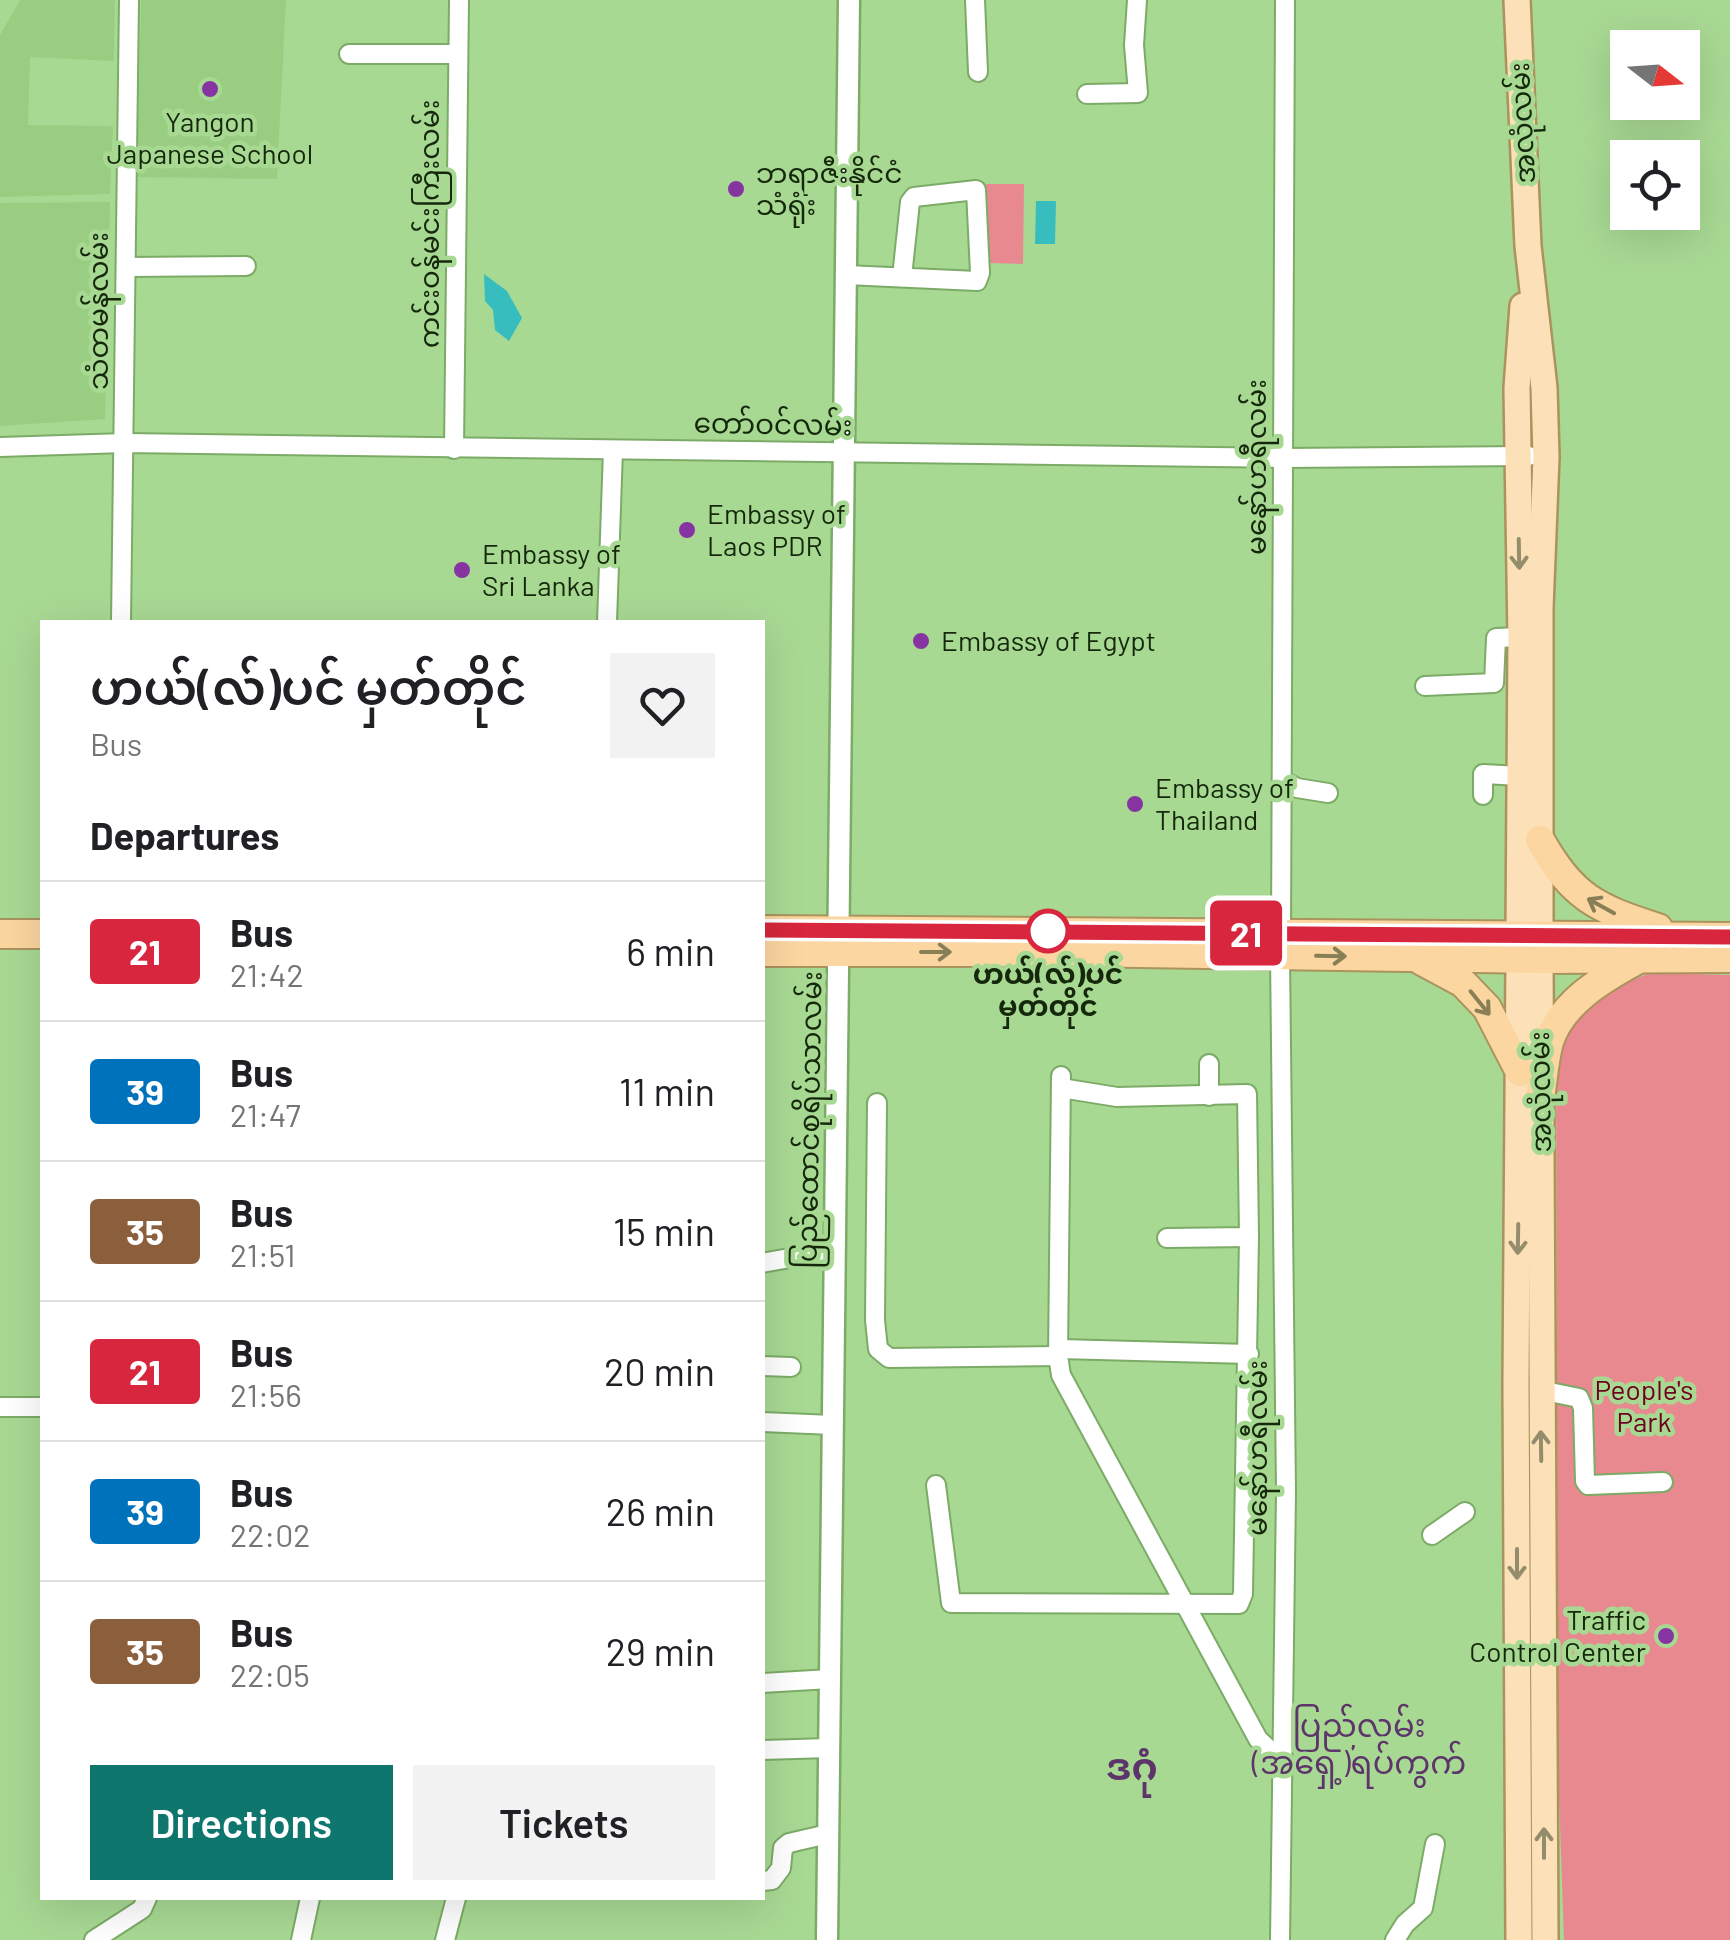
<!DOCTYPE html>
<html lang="en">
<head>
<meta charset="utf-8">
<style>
	:root { --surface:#fff; --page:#f2f2f2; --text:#202124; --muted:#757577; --line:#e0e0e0; --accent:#0f766e }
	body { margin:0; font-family:Barlow,"Noto Sans Myanmar",sans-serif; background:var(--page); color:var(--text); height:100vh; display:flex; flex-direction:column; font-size:38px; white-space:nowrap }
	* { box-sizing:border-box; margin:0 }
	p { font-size:32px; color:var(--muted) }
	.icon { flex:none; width:55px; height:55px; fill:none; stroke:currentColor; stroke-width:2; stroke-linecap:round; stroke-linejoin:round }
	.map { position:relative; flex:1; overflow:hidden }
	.drawer { position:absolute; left:40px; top:620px; width:725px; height:1280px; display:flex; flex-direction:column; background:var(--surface); border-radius:0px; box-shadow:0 10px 40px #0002 }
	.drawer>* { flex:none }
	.badge { padding:0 20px; border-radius:8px; font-size:35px; line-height:65px }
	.needle { width:65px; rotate:107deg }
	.fabs { position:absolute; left:1610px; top:30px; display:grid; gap:20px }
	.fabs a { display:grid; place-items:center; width:90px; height:90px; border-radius:0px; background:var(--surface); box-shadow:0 10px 40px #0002; font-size:50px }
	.map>.badge { position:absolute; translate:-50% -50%; box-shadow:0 0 0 5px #fff }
	h2 { padding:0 50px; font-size:38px; line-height:90px }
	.round { display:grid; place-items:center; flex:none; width:105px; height:105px; border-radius:0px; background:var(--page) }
	.overview { display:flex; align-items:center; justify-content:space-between; height:170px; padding:0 50px }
	h1 { font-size:48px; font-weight:600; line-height:75px }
	.button { display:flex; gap:20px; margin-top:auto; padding:20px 50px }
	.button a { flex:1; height:115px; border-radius:0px; background:var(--accent); color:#fff; font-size:40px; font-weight:600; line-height:115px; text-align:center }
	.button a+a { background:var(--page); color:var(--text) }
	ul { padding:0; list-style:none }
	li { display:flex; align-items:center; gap:30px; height:140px; padding:0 50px; border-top:2px solid var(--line) }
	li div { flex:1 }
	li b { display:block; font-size:38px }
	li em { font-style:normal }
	li .badge { min-width:110px; font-weight:700; text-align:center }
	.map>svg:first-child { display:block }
</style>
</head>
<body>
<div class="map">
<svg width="1730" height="1940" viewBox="0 0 1730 1940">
	<rect width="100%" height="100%" fill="#a8d993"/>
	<g fill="#99ce82">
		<path d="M20,0H115L114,61L30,57L28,125L113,126L110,194L0,197V35Z"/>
		<path d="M141,0H286L277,179L137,177Z"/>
		<path d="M110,202L105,419L0,426V203Z"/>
	</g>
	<g fill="#e7898f">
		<path d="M986,184H1024L1023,264L985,263Z"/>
		<path d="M1650,973L1730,975V1940H1564L1558,1767L1556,1045L1594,995Z"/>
	</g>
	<g fill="#38bdbf">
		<path d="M1036,201H1056L1055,244H1035Z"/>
		<path d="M484,274L507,291L522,318L509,341L495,330L493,310L485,301Z"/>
	</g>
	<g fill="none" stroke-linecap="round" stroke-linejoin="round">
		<g stroke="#7cab67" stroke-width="22">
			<g id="minor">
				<path d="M975,0L978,72"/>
				<path d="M349,54H458"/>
				<path d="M1087,94L1138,93L1134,45L1137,0"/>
				<path d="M126,267L246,266"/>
				<path d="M846,275L977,281L980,273L976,190L914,197L910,202L902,277"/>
				<path d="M0,447L125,443L1284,458L1529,456"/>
				<path d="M454,449L459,0"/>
				<path d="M121,622L129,0"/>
				<path d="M607,622L613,450"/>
				<path d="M1425,686L1494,683L1496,638L1521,637"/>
				<path d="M1282,780L1297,788L1328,793"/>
				<path d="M1483,795V774L1521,776"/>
				<path d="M1281,933L1285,0"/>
				<path d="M1061,1076L1058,1356L1061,1375L1258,1739L1280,1760"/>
				<path d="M1061,1088L1117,1097L1247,1094L1249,1237L1167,1238"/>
				<path d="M1209,1096V1064"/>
				<path d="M877,1103L875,1320L878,1349L889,1358L1058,1356"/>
				<path d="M762,1263L835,1250"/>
				<path d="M1060,1349L1249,1354"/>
				<path d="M762,1366L791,1367"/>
				<path d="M1540,1390L1579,1398L1583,1408L1585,1481L1588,1485L1663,1482"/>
				<path d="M0,1407H42"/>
				<path d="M762,1422L833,1425"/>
				<path d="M936,1485L951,1603L1239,1604L1243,1594L1249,1237"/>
				<path d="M1432,1535L1465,1512"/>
				<path d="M762,1683L830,1679"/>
				<path d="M762,1750L829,1748"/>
				<path d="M762,1881L772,1880L781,1868L783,1848L789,1843L828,1834"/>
				<path d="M94,1940L142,1909L147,1898"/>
				<path d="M301,1940L310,1898"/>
				<path d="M445,1940L456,1898"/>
				<path d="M1280,1940L1286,1492L1280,955"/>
				<path d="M1395,1940L1405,1924L1423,1908L1435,1844"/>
			</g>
		</g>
		<g stroke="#7cab67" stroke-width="25">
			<path id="tertiary" d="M827,1940L849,0"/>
		</g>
		<g stroke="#aa935d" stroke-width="30">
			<g id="primary">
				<path d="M1517,0L1528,246L1544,388L1546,457L1540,608V934"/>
				<path d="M1519,935L1521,637L1517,388L1523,306"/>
				<path d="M1540,959L1545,1940"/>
				<path d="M1519,1940L1516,1383L1519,959"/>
			</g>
		</g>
		<g stroke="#aa935d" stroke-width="32">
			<g id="trunk">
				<path d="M1540,840C1573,898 1596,908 1658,928"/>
				<path d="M762,930L1730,937"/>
				<path d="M0,934H42"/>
				<path d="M762,952H1072L1540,959L1730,958"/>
				<path d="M1422,961L1463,983L1487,1008L1520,1072"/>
				<path d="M1540,1098C1543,1080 1544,1060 1549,1042C1561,1003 1602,979 1635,961"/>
			</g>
		</g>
		<use href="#minor" stroke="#fff" stroke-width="18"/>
		<use href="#tertiary" stroke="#fff" stroke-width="20"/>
		<use href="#primary" stroke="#fce0b8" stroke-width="25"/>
		<use href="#trunk" stroke="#fbd6a0" stroke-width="28"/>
	</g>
	<defs><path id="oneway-shaft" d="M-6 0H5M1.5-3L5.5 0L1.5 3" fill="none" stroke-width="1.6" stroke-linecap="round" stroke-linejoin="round" transform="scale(2.5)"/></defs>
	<g stroke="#948d6b">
		<use href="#oneway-shaft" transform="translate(1519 554) rotate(89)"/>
		<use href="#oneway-shaft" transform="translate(1518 1239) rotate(91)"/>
		<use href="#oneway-shaft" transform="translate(1541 1446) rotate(-91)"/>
		<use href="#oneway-shaft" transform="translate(1517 1564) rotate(90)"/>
		<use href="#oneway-shaft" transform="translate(1544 1843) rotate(-90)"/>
	</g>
	<g stroke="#887f56">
		<use href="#oneway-shaft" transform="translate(1601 906) rotate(-151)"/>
		<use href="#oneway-shaft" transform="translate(936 952)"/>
		<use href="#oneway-shaft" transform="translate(1331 956) rotate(1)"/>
		<use href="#oneway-shaft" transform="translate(1480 1003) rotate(51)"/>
	</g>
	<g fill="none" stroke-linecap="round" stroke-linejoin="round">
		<g stroke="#fff" stroke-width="22">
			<path id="line" d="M762,930L1730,937"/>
		</g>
		<use href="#line" stroke="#d7263d" stroke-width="15"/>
	</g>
	<g fill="#8734a3" stroke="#a8d993" stroke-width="4">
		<circle cx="210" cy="89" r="10"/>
		<circle cx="736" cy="189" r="10"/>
		<circle cx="687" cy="530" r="10"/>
		<circle cx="462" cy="570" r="10"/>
		<circle cx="921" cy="641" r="10"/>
		<circle cx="1135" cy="804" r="10"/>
		<circle cx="1666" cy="1636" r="10"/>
	</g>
	<circle fill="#fff" stroke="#d7263d" stroke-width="5" cx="1048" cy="931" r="20"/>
	<g text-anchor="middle" stroke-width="9" stroke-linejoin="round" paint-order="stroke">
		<g font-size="28" fill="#15280c" stroke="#a8d993" text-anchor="start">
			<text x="210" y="132" text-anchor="middle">Yangon<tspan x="210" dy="32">Japanese School</tspan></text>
			<text x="756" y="183">ဘရာဇီးနိုင်ငံ<tspan x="756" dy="32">သံရုံး</tspan></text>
			<text x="707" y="524">Embassy of<tspan x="707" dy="32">Laos PDR</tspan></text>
			<text x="482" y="564">Embassy of<tspan x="482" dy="32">Sri Lanka</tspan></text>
			<text x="941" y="651">Embassy of Egypt</text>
			<text x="1155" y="798">Embassy of<tspan x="1155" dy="32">Thailand</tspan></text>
			<text x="1646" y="1630" text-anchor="end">Traffic<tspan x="1646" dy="32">Control Center</tspan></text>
		</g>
		<g font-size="28" fill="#15280c" stroke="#a8d993">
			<text transform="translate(1522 123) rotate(-93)" y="10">အလုံလမ်း</text>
			<text transform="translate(429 224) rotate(-90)" y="10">ကင်းဝန်မင်းကြီးလမ်း</text>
			<text transform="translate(98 311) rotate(-90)" y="10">သံတမန်လမ်း</text>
			<text transform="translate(773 424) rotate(1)" y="10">တော်ဝင်လမ်း</text>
			<text transform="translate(1256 467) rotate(-90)" y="10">မနော်ဟရီလမ်း</text>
			<text transform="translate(1540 1092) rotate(-91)" y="10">အလုံလမ်း</text>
			<text transform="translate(809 1120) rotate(-89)" y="10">ပြည်ထောင်စုရိပ်သာလမ်း</text>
			<text transform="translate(1257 1448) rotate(-90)" y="10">မနော်ဟရီလမ်း</text>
		</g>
		<g font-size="28" font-weight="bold" fill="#15280c" stroke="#a8d993">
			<text x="1048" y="984">ဟယ်(လ်)ပင်<tspan x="1048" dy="32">မှတ်တိုင်</tspan></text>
		</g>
		<g font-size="28" fill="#6d011e" stroke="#a8d993">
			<text x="1644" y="1400">People's<tspan x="1644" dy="32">Park</tspan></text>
		</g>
		<g font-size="32" fill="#5d356b" stroke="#a8d993">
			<text x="1359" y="1737">ပြည်လမ်း<tspan x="1359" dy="37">(အရှေ့)ရပ်ကွက်</tspan></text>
		</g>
		<g font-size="38" font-weight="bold" fill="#5d356b" stroke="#a8d993">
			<text x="1132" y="1780">ဒဂုံ</text>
		</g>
	</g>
</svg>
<div class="fabs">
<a><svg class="needle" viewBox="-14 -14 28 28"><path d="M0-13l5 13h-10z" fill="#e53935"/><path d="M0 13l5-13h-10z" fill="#757577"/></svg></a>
<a><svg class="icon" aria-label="locate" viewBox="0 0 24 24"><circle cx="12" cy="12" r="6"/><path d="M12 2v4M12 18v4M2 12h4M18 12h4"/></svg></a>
</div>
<b class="badge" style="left:1246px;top:933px;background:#d7263d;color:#fff">21</b>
<section class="drawer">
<div class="overview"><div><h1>ဟယ်(လ်)ပင် မှတ်တိုင်</h1><p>Bus</p></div><a class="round"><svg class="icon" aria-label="heart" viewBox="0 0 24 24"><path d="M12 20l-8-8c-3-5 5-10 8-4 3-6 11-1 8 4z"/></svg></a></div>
<h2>Departures</h2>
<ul>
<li><span class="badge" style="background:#d7263d;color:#fff">21</span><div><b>Bus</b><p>21:42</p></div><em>6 min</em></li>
<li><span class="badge" style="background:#0072bc;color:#fff">39</span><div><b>Bus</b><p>21:47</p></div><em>11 min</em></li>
<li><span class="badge" style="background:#8b5e3c;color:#fff">35</span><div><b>Bus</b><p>21:51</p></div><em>15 min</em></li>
<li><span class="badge" style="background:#d7263d;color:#fff">21</span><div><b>Bus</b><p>21:56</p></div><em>20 min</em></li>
<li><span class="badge" style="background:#0072bc;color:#fff">39</span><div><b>Bus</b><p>22:02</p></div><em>26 min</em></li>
<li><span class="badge" style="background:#8b5e3c;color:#fff">35</span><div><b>Bus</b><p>22:05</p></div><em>29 min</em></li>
</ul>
<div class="button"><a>Directions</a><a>Tickets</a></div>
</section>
</div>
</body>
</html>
